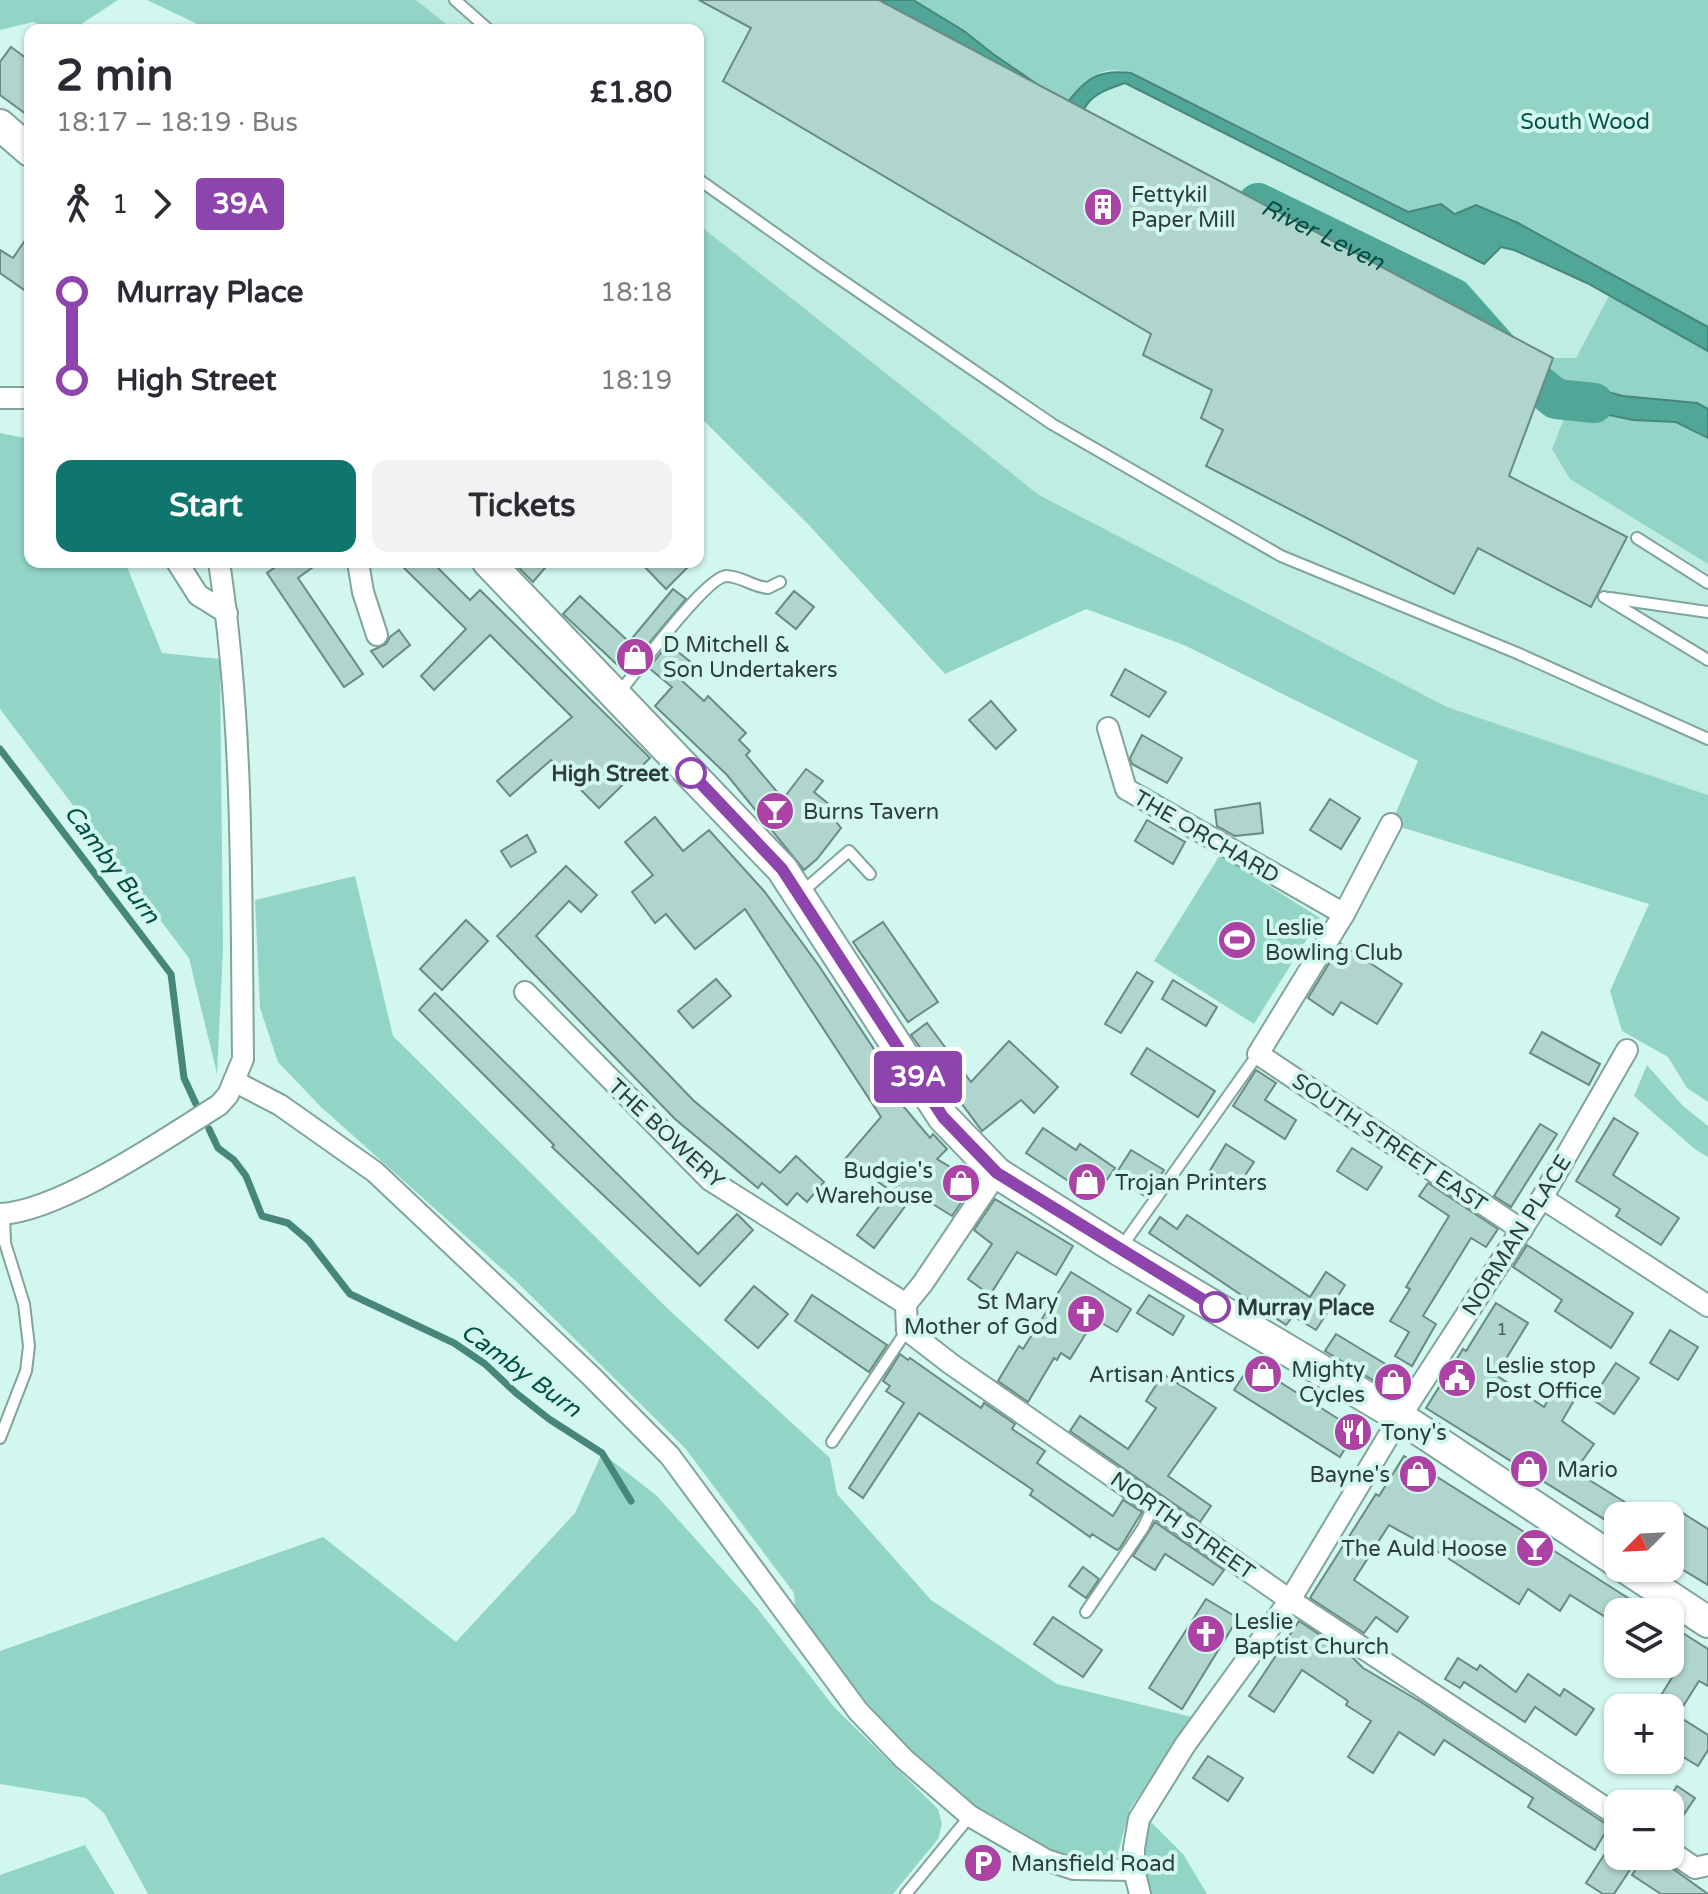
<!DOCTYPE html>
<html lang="en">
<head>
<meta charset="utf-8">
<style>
	:root { --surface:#fff; --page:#f2f2f3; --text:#2b2b33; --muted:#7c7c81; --accent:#0f766e }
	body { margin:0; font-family:"Varela Round",sans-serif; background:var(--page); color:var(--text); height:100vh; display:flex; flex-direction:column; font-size:30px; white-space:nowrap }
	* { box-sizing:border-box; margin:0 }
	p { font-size:26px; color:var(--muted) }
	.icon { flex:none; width:44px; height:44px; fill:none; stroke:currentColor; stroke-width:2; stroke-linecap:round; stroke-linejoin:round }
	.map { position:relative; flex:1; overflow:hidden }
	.side { position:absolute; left:24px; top:24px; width:680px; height:544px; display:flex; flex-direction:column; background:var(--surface); border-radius:16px; box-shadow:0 2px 6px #0004 }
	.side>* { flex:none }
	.badge { padding:0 16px; border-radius:6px; font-size:28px; line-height:52px }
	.needle { width:52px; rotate:246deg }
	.fabs { position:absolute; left:1604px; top:1502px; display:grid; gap:16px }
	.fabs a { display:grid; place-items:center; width:80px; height:80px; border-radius:16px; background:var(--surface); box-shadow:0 2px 6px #0004; font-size:40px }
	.map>.badge { position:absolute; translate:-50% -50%; box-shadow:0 0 0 4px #fff }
	.legs { display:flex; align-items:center; gap:12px; height:88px; padding:0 32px; font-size:26px }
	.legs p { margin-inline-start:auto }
	.summary { display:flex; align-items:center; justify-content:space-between; height:136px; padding:0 32px }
	h1 { font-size:44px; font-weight:800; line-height:60px }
	.cta { display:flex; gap:16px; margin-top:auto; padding:16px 32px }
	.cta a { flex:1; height:92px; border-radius:16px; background:var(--accent); color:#fff; font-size:32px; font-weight:800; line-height:92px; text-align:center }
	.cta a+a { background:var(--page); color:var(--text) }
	ul { padding:0 32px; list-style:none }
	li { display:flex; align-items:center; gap:28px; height:88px; font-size:30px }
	li i { display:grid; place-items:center; width:12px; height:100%; margin:0 10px; background:currentColor }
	li i::after { content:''; width:20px; height:20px; margin:-10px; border:6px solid; border-radius:50%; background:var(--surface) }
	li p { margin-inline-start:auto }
	li:first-child i { background:linear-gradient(#0000 50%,currentColor 0) }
	li:last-child i { background:linear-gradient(currentColor 50%,#0000 0) }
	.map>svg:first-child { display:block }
</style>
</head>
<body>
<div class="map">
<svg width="1708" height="1894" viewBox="0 0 1708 1894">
	<rect width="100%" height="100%" fill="#d2f7ef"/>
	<path fill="#bfede3" d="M416,0H1086L1708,303V795L1447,707L1039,495L698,224V30H454Z"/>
	<g fill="#92d5c7">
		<path d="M0,0H118L72,30H50L33,22L0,30Z"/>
		<path d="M147,0H416L454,30H210Z"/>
		<path d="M913,0H1708V327L1518,223C1491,213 1465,221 1441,204L1409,212L1131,73C1125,72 1116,69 1110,70C1091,73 1076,90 1066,104L993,54L964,31Z"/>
		<path d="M698,224L1039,495L1447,707L1708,795V1102L1687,1088L1668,1057L1622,1031L1610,991L1649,904L1391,824L1418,761L1184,645L1086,609L945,674L808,524L698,415Z"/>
		<path d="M1609,296L1708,351V409L1696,403L1623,396L1546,376L1553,358H1576Z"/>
		<path d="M1590,411L1633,420L1676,422L1708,438V564L1570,479L1552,449L1566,413Z"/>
		<path d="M0,433L30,439V562H125L162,653L220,659L223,949L217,1074L189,958L0,709Z"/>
		<path d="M1220,855L1320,918L1254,1024L1154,961Z"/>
		<path d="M355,876L393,1036L668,1309L830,1458L837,1494L931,1600L1057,1684L1192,1717L1130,1809L1113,1871L1074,1869L939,1790L797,1630L794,1593L685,1448L518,1283L321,1107L278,1062L260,1008L255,900Z"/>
		<path d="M1647,1065L1683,1106L1708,1126V1157L1696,1150L1634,1096Z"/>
		<path d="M602,1453L657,1496L758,1609L834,1707L938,1809L942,1824L938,1839L893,1894H148L104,1813L86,1798L0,1784V1651L323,1537L456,1642L575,1513Z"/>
		<path d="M1148,1819L1183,1854L1207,1894H1140L1134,1870Z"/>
		<path d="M85,1845L115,1894H0V1875Z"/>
	</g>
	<g fill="#50a697" stroke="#46867b" stroke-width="2">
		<path d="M880,0H913L964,31L993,54L1066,104C1087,79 1096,69 1131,73L1408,212L1441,204L1455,214L1476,205L1518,223L1708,327V351L1587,283L1514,250L1501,247L1484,264L1125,83C1090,95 1086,99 1074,134L938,37Z"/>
		<path d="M1546,376L1623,396L1697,403L1708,409V438L1676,422L1633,420L1590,411L1566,413L1538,404Z"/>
	</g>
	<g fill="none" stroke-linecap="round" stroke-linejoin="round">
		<g stroke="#46867b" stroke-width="7">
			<path d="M0,749L171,974L184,1078L196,1104"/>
			<path d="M209,1129L218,1148L234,1160L246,1176L262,1216L288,1223L309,1241L350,1294L454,1343L485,1364L516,1393L549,1419L602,1453L631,1501"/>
		</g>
		<path stroke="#50a697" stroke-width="40" id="s1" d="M1258,203L1453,298L1508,360L1556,399L1594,403"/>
	</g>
	<g fill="#b0d5cd" stroke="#698b84" stroke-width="2">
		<path d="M699,0H879L1553,358L1509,476L1627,537L1591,607L1478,548L1454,594L1206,466L1223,430L1201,418L1212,390L1143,355L1151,334L723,81L751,28Z"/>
		<path d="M11,47L30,61V117L0,95V62Z"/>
		<path d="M30,233V294L0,273V250L13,258Z"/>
		<path d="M282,562H320L298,578L363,674L344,687L267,573Z"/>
		<path d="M398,562H432L470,600L480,590L650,758L599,808L551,760L510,796L497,781L572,717L490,635L434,690L421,676L466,629Z"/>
		<path d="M513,562H550L533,582Z"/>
		<path d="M640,562H693L666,589Z"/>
		<path d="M673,589L686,599L625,672L563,614L580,596L629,642Z"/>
		<path d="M794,591L814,607L796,629L776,613Z"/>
		<path d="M399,630L410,645L383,667L371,651L386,644L390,637Z"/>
		<path d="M668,644L692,663L680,679L704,701L708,696L746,733L739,740L750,751L746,755L783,799L806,769L823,781L814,792L830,805L826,809L841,828L817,859L804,870L727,775L655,706L672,687L649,668Z"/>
		<path d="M1125,669L1166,692L1149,717L1111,695Z"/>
		<path d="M991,701L1016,730L996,749L969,720Z"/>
		<path d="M1142,735L1182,758L1167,783L1132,764L1130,758Z"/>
		<path d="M1330,799L1360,818L1341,849L1310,830Z"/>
		<path d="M1260,803L1263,833L1235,836L1217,826L1215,810Z"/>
		<path d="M655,817L683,851L709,830L764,891L819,966L905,1096L898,1100L930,1138L933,1134L947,1149L937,1159L975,1182L952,1216L915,1193L874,1248L857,1235L891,1191L845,1159L881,1117L745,909L695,949L666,914L655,923L632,892L653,875L625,842Z"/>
		<path d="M1147,820L1185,842L1173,864L1135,841Z"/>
		<path d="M527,835L536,852L511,867L501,851Z"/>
		<path d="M566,866L597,895L581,912L569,901L536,936L693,1100L780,1173L796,1156L824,1182L807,1202L797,1193L787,1205L762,1183L758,1188L675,1119L497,936Z"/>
		<path d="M466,920L488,941L442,990L420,969Z"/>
		<path d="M883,922L938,1002L908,1022L853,942Z"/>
		<path d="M1341,944L1402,984L1377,1024L1341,1002L1333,1015L1308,998Z"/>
		<path d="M1137,972L1153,982L1121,1033L1105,1024Z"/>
		<path d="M716,979L731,996L693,1028L678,1011Z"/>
		<path d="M1173,980L1217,1007L1206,1026L1162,999Z"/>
		<path d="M435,993L698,1254L737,1214L753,1230L700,1286L552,1147L554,1145L419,1010Z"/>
		<path d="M927,1023L971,1082L1009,1041L1058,1087L1034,1113L1021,1100L982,1131L911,1035Z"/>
		<path d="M1542,1032L1600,1064L1589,1085L1530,1053Z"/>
		<path d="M1147,1048L1215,1091L1198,1117L1131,1074Z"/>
		<path d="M1256,1070L1276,1083L1265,1100L1296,1120L1285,1139L1233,1106Z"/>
		<path d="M1614,1118L1638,1133L1613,1175L1679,1218L1661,1245L1616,1216L1620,1209L1576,1181Z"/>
		<path d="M1540,1124L1557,1134L1511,1207L1494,1196Z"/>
		<path d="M1043,1128L1076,1150L1080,1144L1115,1168L1094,1198L1026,1153Z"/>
		<path d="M1226,1144L1254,1162L1236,1189L1209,1172Z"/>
		<path d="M1352,1148L1382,1167L1367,1190L1337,1171Z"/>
		<path d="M1131,1150L1164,1170L1146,1197L1114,1177Z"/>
		<path d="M1428,1183L1498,1229L1486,1247L1471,1238L1423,1316L1436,1324L1412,1366L1395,1356L1409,1332L1390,1321L1410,1289L1406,1287L1449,1216L1419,1196Z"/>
		<path d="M995,1199L1073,1246L1056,1275L1017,1252L990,1295L968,1279L992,1244L974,1230Z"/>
		<path d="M1187,1215L1310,1297L1326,1272L1345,1285L1316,1330L1293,1316L1286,1325L1149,1233L1160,1217L1177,1229Z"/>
		<path d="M1527,1245L1633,1313L1611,1348L1555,1311L1562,1300L1513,1267Z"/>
		<path d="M1071,1272L1131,1309L1117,1332L1095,1319L1070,1359L1061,1353L1057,1360L1054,1358L1028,1402L998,1381L1019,1346L1023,1349Z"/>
		<path d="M754,1286L788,1314L758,1348L725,1320Z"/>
		<path d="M812,1295L887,1345L869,1372L795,1321Z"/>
		<path d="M1149,1295L1184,1316L1173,1335L1137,1313Z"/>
		<path d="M1496,1303L1528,1323L1496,1375L1544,1407L1559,1381L1579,1392L1562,1421L1594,1444L1575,1471L1647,1516H1618V1528L1426,1408L1463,1349L1466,1351Z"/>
		<path d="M1670,1330L1698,1347L1678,1380L1650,1363Z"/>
		<path d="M1336,1334L1402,1374L1391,1391L1325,1351Z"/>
		<path d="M900,1354L908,1360L910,1358L981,1408L984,1403L1015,1424L1012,1429L1045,1451L1037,1463L1113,1516L1123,1500L1142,1512L1120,1548L1117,1550L1092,1534L1090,1537L1030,1495L1033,1490L919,1413L863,1498L849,1488L904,1403L886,1391L890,1386L883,1381Z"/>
		<path d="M1616,1363L1639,1378L1614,1414L1592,1399Z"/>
		<path d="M1251,1364L1356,1430L1340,1457L1234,1390Z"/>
		<path d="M1163,1374L1216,1408L1168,1476L1211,1506L1200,1522L1070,1431L1080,1416L1128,1449L1156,1408L1146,1401Z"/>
		<path d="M1404,1456L1548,1547L1650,1612H1618V1625L1570,1595L1560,1611L1528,1589L1519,1604L1440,1553L1389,1525L1354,1580L1408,1617L1397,1632L1376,1617L1364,1633L1310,1598L1376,1494L1379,1496Z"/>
		<path d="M1670,1505L1708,1529V1585L1670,1562Z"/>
		<path d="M1155,1522L1224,1570L1213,1585L1165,1554L1155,1570L1133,1556Z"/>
		<path d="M1083,1567L1099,1579L1086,1598L1069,1586Z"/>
		<path d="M1206,1599L1238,1618L1182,1709L1149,1688Z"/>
		<path d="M1053,1617L1102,1650L1083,1677L1034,1644Z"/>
		<path d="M1299,1621L1350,1655L1363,1668L1421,1702L1609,1826L1595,1850L1528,1807L1533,1798L1444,1740L1434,1755L1399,1732L1373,1773L1348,1757L1371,1721L1346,1705L1348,1701L1302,1670L1274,1712L1249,1696Z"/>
		<path d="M1670,1625L1708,1649V1686L1699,1681L1682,1708H1653L1678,1668L1670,1663Z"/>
		<path d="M1458,1658L1477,1670L1480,1665L1516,1692L1528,1674L1560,1696L1564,1689L1594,1709L1576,1735L1535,1707L1525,1722L1464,1682L1460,1688L1445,1679Z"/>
		<path d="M1670,1711L1708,1735V1750L1698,1766L1670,1749Z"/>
		<path d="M1208,1756L1243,1778L1228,1801L1193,1778Z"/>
		<path d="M1677,1786L1695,1798L1670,1835V1797Z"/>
		<path d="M1606,1852H1613L1633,1865L1614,1894H1603L1586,1883Z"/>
		<path d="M1645,1856H1655L1708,1894H1661L1632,1875Z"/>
	</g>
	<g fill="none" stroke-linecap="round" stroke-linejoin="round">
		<g stroke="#81a49c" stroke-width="14">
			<g id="lane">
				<path d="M455,0L489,30"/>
				<path d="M698,179L821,266L1052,424L1281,556L1517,653L1708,739"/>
				<path d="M1637,538L1708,583"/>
				<path d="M1604,597L1708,660"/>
				<path d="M1610,598L1708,612"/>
				<path d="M619,693C636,672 705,578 726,576C741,576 753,587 768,588L780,582"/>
				<path d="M802,892L849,851L870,874"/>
				<path d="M1120,1249L1258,1054"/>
				<path d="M0,1438L26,1371L29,1346L24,1304L5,1243L4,1214"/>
				<path d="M832,1442L907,1330"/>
				<path d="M1086,1612L1143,1528L1154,1505"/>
				<path d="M906,1894L970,1816"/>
			</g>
		</g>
		<g stroke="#81a49c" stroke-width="24">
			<g id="street">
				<path d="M0,398H30"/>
				<path d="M177,562L198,595L227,613"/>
				<path d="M358,562L363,592L377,635"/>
				<path d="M1108,728L1126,789L1344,914"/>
				<path d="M1391,824L1344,914L1258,1054L1522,1230"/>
				<path d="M525,992L710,1180L906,1304"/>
				<path d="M234,1081L280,1105L375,1172L591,1376L670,1456L858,1711L904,1759L970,1816L1046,1860L1074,1869L1134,1870"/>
				<path d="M997,1173L923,1283L906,1304L907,1330L951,1364L1290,1600L1618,1816"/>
				<path d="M1542,1198L1708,1306"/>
				<path d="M0,1214C59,1212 168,1137 219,1105L228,1095L243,1059C241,893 244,726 219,562"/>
				<path d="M1670,1851L1695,1868L1708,1865"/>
				<path d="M1140,1894L1134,1870V1848L1139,1819L1185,1745L1290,1600L1400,1417L1542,1198L1627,1050"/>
			</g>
		</g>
		<g stroke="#81a49c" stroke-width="34">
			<g id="primary">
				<path d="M0,125L30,151"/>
				<path d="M488,562L782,869L943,1117L997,1173L1119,1250L1400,1417L1618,1562"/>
				<path d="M1626,1568L1708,1622"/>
			</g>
		</g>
		<use href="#lane" stroke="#fff" stroke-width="10"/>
		<use href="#street" stroke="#fff" stroke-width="20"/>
		<use href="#primary" stroke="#fff" stroke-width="30"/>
	</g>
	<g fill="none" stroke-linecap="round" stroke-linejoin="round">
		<g stroke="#fff" stroke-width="18">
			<path id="line-1" d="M691,773L782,869L943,1117L997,1173L1215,1307"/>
		</g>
		<use href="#line-1" stroke="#8e44ad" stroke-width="12"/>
	</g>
	<defs>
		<g id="building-disc" transform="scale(2)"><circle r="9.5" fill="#ab42a4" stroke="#d2f7ef"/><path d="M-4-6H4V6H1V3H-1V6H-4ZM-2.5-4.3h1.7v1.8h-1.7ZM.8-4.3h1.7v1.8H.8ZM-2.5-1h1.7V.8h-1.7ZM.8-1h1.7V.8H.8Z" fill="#fff"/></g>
		<g id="shop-disc" transform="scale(2)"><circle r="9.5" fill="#ab42a4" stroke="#d2f7ef"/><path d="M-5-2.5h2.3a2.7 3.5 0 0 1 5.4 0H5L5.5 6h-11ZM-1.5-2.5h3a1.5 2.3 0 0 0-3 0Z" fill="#fff"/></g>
		<g id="bar-disc" transform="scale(2)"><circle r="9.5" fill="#ab42a4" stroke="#d2f7ef"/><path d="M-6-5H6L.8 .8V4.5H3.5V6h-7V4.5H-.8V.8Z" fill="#fff"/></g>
		<g id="stadium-disc" transform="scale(2)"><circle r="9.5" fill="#ab42a4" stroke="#d2f7ef"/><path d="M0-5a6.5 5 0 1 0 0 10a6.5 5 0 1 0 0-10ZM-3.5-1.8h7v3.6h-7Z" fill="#fff"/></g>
		<g id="church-disc" transform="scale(2)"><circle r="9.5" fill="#ab42a4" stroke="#d2f7ef"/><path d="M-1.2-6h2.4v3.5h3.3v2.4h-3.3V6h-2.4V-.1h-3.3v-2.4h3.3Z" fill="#fff"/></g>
		<g id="civic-disc" transform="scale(2)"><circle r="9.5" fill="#ab42a4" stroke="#d2f7ef"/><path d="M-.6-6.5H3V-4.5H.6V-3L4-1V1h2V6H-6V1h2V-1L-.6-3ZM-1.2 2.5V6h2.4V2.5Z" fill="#fff"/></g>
		<g id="restaurant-disc" transform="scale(2)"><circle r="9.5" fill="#ab42a4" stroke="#d2f7ef"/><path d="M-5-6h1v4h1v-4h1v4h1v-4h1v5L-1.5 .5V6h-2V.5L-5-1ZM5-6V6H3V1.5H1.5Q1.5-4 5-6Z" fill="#fff"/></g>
		<g id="parking-disc" transform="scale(2)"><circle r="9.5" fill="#ab42a4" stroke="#d2f7ef"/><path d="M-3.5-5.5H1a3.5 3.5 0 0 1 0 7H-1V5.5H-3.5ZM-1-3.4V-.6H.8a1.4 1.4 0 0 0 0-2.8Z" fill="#fff"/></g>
	</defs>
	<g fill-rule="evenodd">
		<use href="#building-disc" x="1103" y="207"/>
		<use href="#shop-disc" x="635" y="657"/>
		<use href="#bar-disc" x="775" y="811"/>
		<use href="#stadium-disc" x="1237" y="940"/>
		<use href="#shop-disc" x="1087" y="1182"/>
		<use href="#shop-disc" x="961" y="1183"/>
		<use href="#church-disc" x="1086" y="1314"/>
		<use href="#shop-disc" x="1263" y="1374"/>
		<use href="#civic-disc" x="1457" y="1378"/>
		<use href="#shop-disc" x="1393" y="1382"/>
		<use href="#restaurant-disc" x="1353" y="1432"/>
		<use href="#shop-disc" x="1529" y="1469"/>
		<use href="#shop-disc" x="1418" y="1474"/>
		<use href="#bar-disc" x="1535" y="1548"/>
		<use href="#church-disc" x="1206" y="1634"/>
		<use href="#parking-disc" x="983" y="1863"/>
	</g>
	<g fill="#fff" stroke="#8e44ad" stroke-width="4">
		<circle cx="691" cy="773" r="14"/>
		<circle cx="1215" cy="1307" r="14"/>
	</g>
	<g text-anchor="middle" stroke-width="8" stroke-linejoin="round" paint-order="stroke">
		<g font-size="18" fill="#4e635f">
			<text x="1502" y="1335">1</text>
		</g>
		<g font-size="22" fill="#025248" stroke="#d2f7ef">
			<text x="1585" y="129">South Wood</text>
		</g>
		<g font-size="22" fill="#2e3d3a" stroke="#d2f7ef" text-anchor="start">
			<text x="1131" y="202">Fettykil<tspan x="1131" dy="25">Paper Mill</tspan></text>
			<text x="663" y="652">D Mitchell &amp;<tspan x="663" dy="25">Son Undertakers</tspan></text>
			<text x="803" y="819">Burns Tavern</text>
			<text x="1265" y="935">Leslie<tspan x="1265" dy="25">Bowling Club</tspan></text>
			<text x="933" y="1178" text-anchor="end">Budgie's<tspan x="933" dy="25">Warehouse</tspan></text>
			<text x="1115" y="1190">Trojan Printers</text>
			<text x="1058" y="1309" text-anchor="end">St Mary<tspan x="1058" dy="25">Mother of God</tspan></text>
			<text x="1485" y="1373">Leslie stop<tspan x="1485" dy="25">Post Office</tspan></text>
			<text x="1365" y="1377" text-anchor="end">Mighty<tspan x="1365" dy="25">Cycles</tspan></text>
			<text x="1235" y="1382" text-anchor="end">Artisan Antics</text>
			<text x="1381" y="1440">Tony's</text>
			<text x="1557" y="1477">Mario</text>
			<text x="1390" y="1482" text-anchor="end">Bayne's</text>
			<text x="1507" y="1556" text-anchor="end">The Auld Hoose</text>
			<text x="1234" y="1629">Leslie<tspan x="1234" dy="25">Baptist Church</tspan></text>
			<text x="1011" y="1871">Mansfield Road</text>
		</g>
		<g font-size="22" font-weight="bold" fill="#2e3d3a" stroke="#d2f7ef" text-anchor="end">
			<text x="669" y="781">High Street</text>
			<text x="1237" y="1315" text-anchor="start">Murray Place</text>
		</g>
		<g font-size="22" fill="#2e3d3a" stroke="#d2f7ef">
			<text transform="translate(1207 836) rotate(30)" y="8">THE ORCHARD</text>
			<text transform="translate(667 1133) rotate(43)" y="8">THE BOWERY</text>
			<text transform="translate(1390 1142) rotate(34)" y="8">SOUTH STREET EAST</text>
			<text transform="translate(1516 1235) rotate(-58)" y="8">NORMAN PLACE</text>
			<text transform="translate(1183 1525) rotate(35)" y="8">NORTH STREET</text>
		</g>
		<g font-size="24" font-style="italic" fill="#004f45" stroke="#d2f7ef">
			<text dy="8" stroke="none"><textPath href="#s1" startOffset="72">River Leven</textPath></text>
			<text transform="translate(112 864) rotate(53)" y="8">Camby Burn</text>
			<text transform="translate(521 1370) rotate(36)" y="8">Camby Burn</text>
		</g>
	</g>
</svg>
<div class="fabs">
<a><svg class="needle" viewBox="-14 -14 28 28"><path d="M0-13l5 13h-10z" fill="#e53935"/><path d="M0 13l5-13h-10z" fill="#7c7c81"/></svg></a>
<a><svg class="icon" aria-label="layers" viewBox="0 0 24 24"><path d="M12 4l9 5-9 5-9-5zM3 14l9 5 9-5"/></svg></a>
<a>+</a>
<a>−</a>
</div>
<b class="badge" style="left:918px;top:1077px;background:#8e44ad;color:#fff">39A</b>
<section class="side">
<div class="summary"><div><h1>2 min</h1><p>18:17 – 18:19 · Bus</p></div><b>£1.80</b></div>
<div class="legs"><svg class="icon" aria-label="walk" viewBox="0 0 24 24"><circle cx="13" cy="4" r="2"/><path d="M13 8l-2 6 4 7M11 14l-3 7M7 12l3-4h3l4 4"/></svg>1<svg class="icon" aria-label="forward" viewBox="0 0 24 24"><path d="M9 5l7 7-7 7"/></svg><b class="badge" style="background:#8e44ad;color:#fff">39A</b></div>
<ul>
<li><i style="color:#8e44ad"></i><b>Murray Place</b><p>18:18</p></li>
<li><i style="color:#8e44ad"></i><b>High Street</b><p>18:19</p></li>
</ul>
<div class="cta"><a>Start</a><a>Tickets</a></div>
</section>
</div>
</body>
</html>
